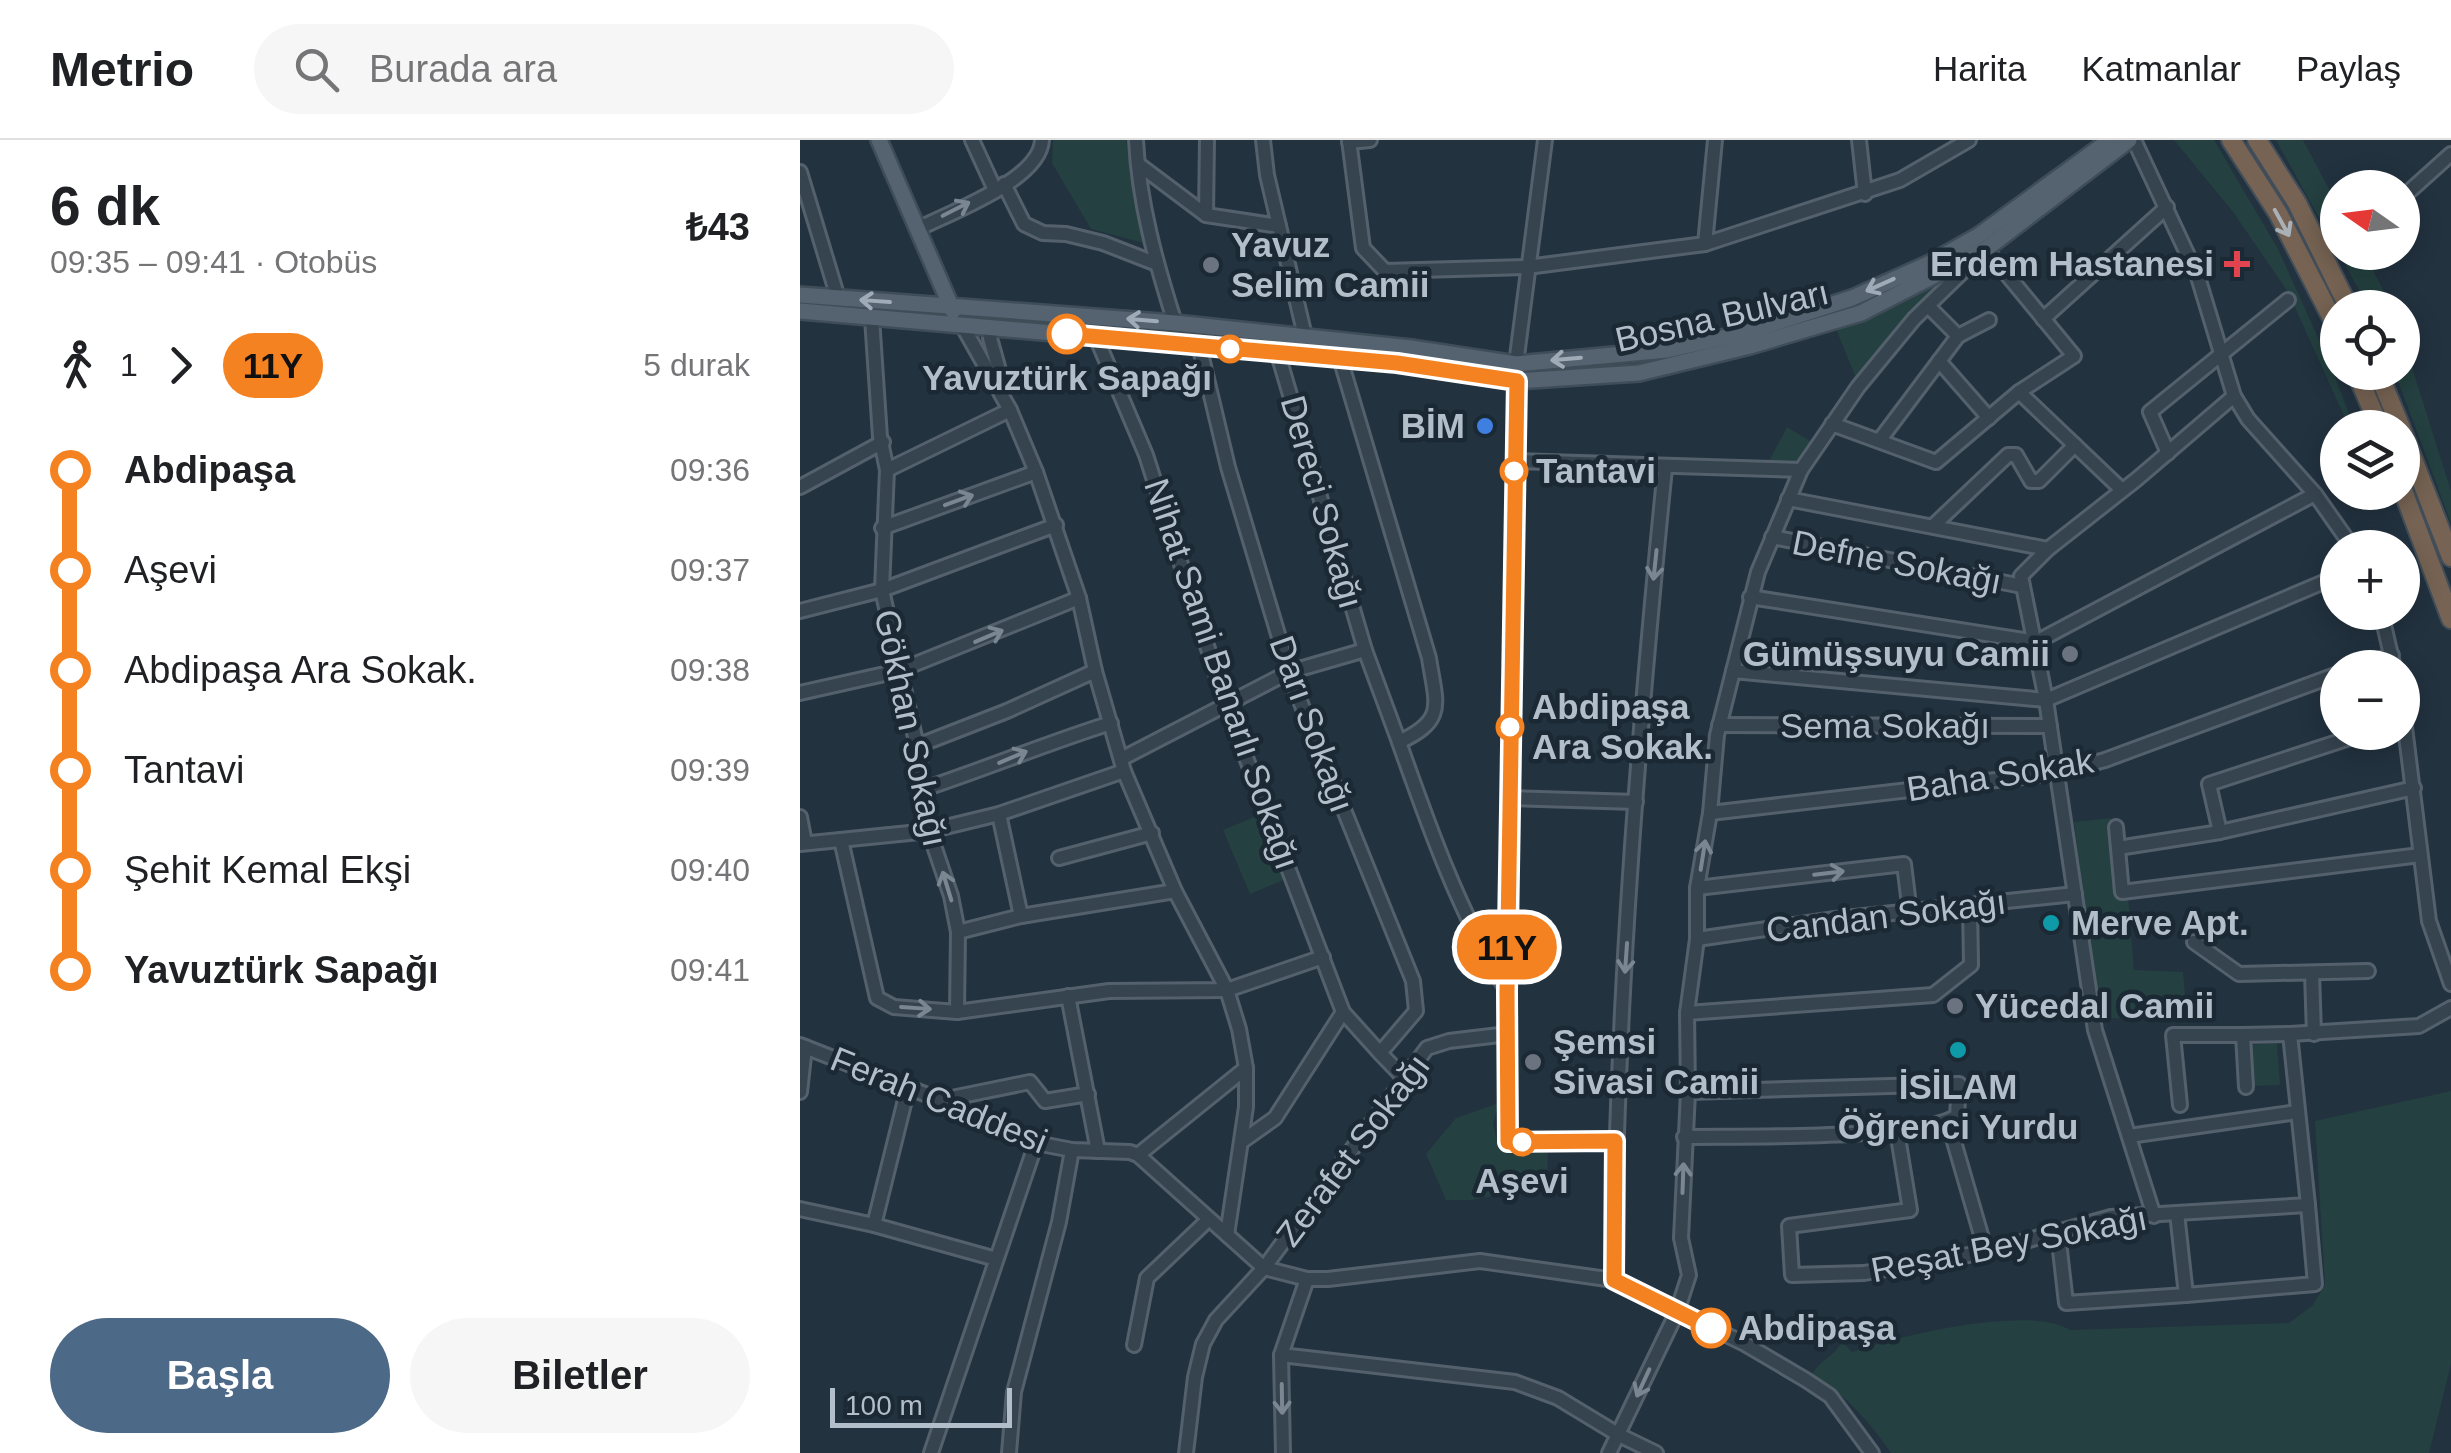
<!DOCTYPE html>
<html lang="tr">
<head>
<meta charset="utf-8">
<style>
	:root { --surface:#fff; --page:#f6f6f6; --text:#202124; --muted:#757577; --line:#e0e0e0; --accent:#4c6987 }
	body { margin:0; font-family:Arial,sans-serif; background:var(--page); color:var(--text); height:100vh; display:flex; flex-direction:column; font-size:38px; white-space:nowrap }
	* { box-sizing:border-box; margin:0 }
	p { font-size:32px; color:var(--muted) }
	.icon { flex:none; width:55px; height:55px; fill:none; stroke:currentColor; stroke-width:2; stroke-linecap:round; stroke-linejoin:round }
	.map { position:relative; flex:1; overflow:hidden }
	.panel { display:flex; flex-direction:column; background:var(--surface); width:800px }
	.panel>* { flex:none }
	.badge { padding:0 20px; border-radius:32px; font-size:35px; line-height:65px }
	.needle { width:65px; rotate:284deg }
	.buttons { position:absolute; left:1520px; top:30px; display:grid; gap:20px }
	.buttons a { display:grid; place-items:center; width:100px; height:100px; border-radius:50%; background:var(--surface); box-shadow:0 5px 25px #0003; font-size:50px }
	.scale { position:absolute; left:30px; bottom:25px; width:182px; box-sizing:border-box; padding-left:10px; border:5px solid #b2beca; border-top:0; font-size:28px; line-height:35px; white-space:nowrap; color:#b2beca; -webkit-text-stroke:8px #1b2934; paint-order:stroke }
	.map>.badge { position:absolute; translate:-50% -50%; box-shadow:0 0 0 5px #fff }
	.legs { display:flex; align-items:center; gap:15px; height:110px; padding:0 50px; font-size:32px }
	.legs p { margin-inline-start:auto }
	.overview { display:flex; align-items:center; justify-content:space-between; height:170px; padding:0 50px }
	h1 { font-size:55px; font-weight:700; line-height:75px }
	.action { display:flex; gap:20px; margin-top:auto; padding:20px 50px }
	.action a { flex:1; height:115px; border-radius:60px; background:var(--accent); color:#fff; font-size:40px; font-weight:700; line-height:115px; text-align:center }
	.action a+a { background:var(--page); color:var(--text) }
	ul { padding:0 50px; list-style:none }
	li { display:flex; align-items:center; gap:35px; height:100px; font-size:38px }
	li i { display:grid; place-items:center; width:15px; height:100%; margin:0 12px; background:currentColor }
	li i::after { content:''; width:25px; height:25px; margin:-12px; border:8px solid; border-radius:50%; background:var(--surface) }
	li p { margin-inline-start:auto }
	li:first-child i { background:linear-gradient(#0000 50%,currentColor 0) }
	li:last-child i { background:linear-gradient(currentColor 50%,#0000 0) }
	header { display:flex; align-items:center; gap:60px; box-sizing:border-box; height:140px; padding:0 50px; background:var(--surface); border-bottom:2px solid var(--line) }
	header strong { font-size:48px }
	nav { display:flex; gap:55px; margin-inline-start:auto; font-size:35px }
	.search { width:700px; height:90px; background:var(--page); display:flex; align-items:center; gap:25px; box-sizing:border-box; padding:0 35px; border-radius:55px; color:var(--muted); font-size:38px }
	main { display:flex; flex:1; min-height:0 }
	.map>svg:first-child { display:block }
</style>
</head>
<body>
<header>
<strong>Metrio</strong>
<div class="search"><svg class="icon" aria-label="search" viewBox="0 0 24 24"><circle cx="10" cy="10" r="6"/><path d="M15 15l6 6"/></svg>Burada ara</div>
<nav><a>Harita</a><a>Katmanlar</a><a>Paylaş</a></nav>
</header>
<main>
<section class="panel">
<div class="overview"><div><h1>6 dk</h1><p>09:35 – 09:41 · Otobüs</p></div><b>₺43</b></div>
<div class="legs"><svg class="icon" aria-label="walk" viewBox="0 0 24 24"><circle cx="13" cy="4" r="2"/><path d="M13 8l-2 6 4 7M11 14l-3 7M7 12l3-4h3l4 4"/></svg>1<svg class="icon" aria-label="forward" viewBox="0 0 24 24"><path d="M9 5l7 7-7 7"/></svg><b class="badge" style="background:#f58220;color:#111">11Y</b><p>5 durak</p></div>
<ul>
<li><i style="color:#f58220"></i><b>Abdipaşa</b><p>09:36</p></li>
<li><i style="color:#f58220"></i><span>Aşevi</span><p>09:37</p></li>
<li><i style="color:#f58220"></i><span>Abdipaşa Ara Sokak.</span><p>09:38</p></li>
<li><i style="color:#f58220"></i><span>Tantavi</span><p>09:39</p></li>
<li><i style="color:#f58220"></i><span>Şehit Kemal Ekşi</span><p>09:40</p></li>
<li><i style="color:#f58220"></i><b>Yavuztürk Sapağı</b><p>09:41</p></li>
</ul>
<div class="action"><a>Başla</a><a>Biletler</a></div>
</section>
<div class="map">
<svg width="1651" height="1313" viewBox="0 0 1651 1313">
	<rect width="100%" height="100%" fill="#22323f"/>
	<g fill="#244040">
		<path d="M253,0H326L344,103L291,89L252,23Z"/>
		<path d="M1374,0H1414L1478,109L1530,224L1554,287H1549L1488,152L1433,72Z"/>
		<path d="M1476,0H1503L1537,64V110Z"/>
		<path d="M1539,113H1564L1592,167H1568Z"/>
		<path d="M1143,142L1056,238L1036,189Z"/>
		<path d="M1603,199L1651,351V383L1595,233L1602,232Z"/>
		<path d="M987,287L1010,301L1000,321H969Z"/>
		<path d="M459,675L486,739L450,754L423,690Z"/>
		<path d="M1311,678L1315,758L1328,757L1334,830L1383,832L1387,879L1300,878L1274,682Z"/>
		<path d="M1477,903L1480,945L1450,946L1447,905Z"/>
		<path d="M1651,951V1224L1629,1313H1091C1069,1281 1046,1255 1012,1235C1019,1220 1034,1217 1042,1202L1052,1212C1097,1196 1230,1164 1270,1190L1489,1183L1513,1165L1525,1144L1515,981Z"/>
		<path d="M699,963L693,984L699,1008L748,1012L747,1046L671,1060H646L626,1014L656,978Z"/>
	</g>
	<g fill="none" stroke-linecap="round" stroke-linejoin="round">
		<g stroke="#54616d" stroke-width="18">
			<g id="minor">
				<path d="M172,0L195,50"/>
				<path d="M336,0C339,63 356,123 375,183"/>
				<path d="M463,0L467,35L505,196"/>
				<path d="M549,0L563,108L585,131L727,127L905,104L1100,40L1169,0"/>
				<path d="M745,0L716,224L707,1002L815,1001"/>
				<path d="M1059,0L1065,54"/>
				<path d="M1334,0L1398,137L1434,256L1448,279L1515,354L1553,408"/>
				<path d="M549,2L570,0"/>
				<path d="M338,24L406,75L479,86"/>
				<path d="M0,32L38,158"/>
				<path d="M204,44L224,84L243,93L266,94L303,103L357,124"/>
				<path d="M1602,58L1651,14"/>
				<path d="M406,75L407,0"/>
				<path d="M118,89C151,72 240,40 242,0"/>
				<path d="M905,104L915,0"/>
				<path d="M72,178L80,297L87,330L82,450L117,606L129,691L151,756L158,792L157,872"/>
				<path d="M1243,179L1367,67"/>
				<path d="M162,185L210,270L236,332L279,458L295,531L324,631L375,751L427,850L439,889L446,928V967L427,1095"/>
				<path d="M191,188L190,198L204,248"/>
				<path d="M1158,196L1189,180"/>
				<path d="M296,197L346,315L426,565L543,872L475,978L444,1000"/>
				<path d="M399,205L428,327L492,541L613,841L616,871L580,913L604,938"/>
				<path d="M478,214L565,510"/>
				<path d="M540,218L629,518C636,564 647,580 599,602C629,687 659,772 706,849"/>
				<path d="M1139,221L1189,278"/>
				<path d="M1032,284L1136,322L1219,252L1322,350"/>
				<path d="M1079,301L1158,196L1128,166"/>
				<path d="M1368,313L1350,272L1488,160"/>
				<path d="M714,321L1001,330"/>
				<path d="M87,330L210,270"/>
				<path d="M0,347L83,302"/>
				<path d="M988,359L1248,409"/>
				<path d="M1133,386L1208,315H1216L1231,341H1239L1275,305"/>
				<path d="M82,388L236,332"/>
				<path d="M972,397L1222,446"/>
				<path d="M950,457L1236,502L1515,354"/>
				<path d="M0,471L82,450L256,385"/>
				<path d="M1581,472L1594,528"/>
				<path d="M1556,528L1592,515"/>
				<path d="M933,531L1246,560L1538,436"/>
				<path d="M0,553L98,531L279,458"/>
				<path d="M1602,563L1629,781L1651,844"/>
				<path d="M919,585L1250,586"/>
				<path d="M117,606L207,571L295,531"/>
				<path d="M321,619L489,532L565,510L599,602"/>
				<path d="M121,650C185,629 247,603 311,583"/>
				<path d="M710,658L836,662"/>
				<path d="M910,673L1257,633L1305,620L1538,534"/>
				<path d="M199,674L221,776"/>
				<path d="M0,677L5,703"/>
				<path d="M1316,687L1322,752L1620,715"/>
				<path d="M1420,692L1409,644L1568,592"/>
				<path d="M41,700L77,858L94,867L157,872L309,851L427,850L523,817"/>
				<path d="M0,704L129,691L199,674L324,631"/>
				<path d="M1318,708L1420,692L1614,648"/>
				<path d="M259,718L352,693"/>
				<path d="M897,748L1104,724L1110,773"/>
				<path d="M158,792L221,776L375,751"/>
				<path d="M897,799L1035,779L1275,754"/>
				<path d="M1394,802L1439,834L1568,831"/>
				<path d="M1512,833L1514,894"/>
				<path d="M268,856L298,1011"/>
				<path d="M543,872L580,913"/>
				<path d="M887,873L1133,855L1171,825L1170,766"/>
				<path d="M1443,895L1490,894"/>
				<path d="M0,905L140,960L236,1003L272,1010L330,1012L338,1015L464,1128L507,1139H528L680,1121L814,1140L945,1204L1006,1240L1030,1256L1072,1313"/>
				<path d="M0,952L5,907"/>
				<path d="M142,960L230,942L245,961L288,954"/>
				<path d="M1380,965L1373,895H1443L1446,947"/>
				<path d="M1148,981L1186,1112"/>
				<path d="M1097,991L1110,1070L989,1086L992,1135L1064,1133L1186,1112L1311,1077L1508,1065L1490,894L1619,886L1651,868"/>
				<path d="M1329,996L1497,972"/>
				<path d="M884,997C938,996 1119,1000 1157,976L1159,944L888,952"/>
				<path d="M338,1015L446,928"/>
				<path d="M0,1069L74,1085L108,948"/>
				<path d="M1377,1073L1386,1155L1515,1144L1508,1065"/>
				<path d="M1354,1076L1295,890L1246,560L1221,436L1248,409L1337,339L1434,256"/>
				<path d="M74,1085L196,1119"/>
				<path d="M1258,1093L1266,1163L1386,1155"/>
				<path d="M814,1140C816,869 838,597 865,328"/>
				<path d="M334,1205L347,1138L408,1080"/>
				<path d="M481,1215L715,1242L758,1258L819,1295L856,1313"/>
				<path d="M131,1313L236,1003"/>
				<path d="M209,1313L214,1252L259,1082L272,1010"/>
				<path d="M386,1313L395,1237L403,1204L416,1180L464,1128L627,908L649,901L708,894"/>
				<path d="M483,1313L481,1215L507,1139"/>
				<path d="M809,1313L877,1172L889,1135L881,1098L888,952L887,873L897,799V748L910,673L917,595L958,432L1001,330L1058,247L1114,179L1186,109L1274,216L1219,252"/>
			</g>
		</g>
		<g stroke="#3f4d58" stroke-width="20">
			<g id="major">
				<path d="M79,0L153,171"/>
				<path d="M0,155L375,183L611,208L716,224L867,210L944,193L1052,158L1130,123L1178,96L1310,0"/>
				<path d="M0,171L597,223L717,241L839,233L950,206L1061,173L1186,109L1329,0"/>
			</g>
		</g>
		<g stroke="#414e5a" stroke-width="22">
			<g id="highway">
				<path d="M1431,0L1478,73L1538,190"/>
				<path d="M1457,0L1497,63L1549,168"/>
				<path d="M1556,232L1580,288"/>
				<path d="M1578,232L1601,288"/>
				<path d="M1602,291L1651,417"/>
				<path d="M1602,348L1651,479"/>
			</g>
		</g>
		<use href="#minor" stroke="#36444f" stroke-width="12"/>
		<use href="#major" stroke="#54636f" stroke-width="15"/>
		<use href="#highway" stroke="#766353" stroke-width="18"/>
	</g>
	<defs><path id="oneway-shaft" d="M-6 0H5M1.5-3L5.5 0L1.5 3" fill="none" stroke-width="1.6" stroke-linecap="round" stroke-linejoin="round" transform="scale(2.5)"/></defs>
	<g stroke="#7a8793">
		<use href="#oneway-shaft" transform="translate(156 69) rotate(-27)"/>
		<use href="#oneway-shaft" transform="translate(159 360) rotate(-20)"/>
		<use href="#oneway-shaft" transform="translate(855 425) rotate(96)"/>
		<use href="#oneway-shaft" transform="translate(189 496) rotate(-23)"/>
		<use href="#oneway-shaft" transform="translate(213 617) rotate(-23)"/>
		<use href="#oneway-shaft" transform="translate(903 715) rotate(-81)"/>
		<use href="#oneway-shaft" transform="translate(1029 733) rotate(-7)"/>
		<use href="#oneway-shaft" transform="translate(147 746) rotate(-107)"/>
		<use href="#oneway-shaft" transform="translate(826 818) rotate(94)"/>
		<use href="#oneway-shaft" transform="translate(116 868) rotate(4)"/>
		<use href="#oneway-shaft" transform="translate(883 1038) rotate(-88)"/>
		<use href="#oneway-shaft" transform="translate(843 1243) rotate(115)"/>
		<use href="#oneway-shaft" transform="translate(482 1259) rotate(89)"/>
	</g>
	<use stroke="#a9b0b8" href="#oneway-shaft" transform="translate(1482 83) rotate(61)"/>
	<g stroke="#9facb8">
		<use href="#oneway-shaft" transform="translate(1080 145) rotate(156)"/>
		<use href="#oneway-shaft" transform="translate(75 161) rotate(-176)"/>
		<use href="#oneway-shaft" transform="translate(342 180) rotate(-175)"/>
		<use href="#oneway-shaft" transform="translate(766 219) rotate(175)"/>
	</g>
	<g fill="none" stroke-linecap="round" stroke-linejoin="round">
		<g stroke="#fff" stroke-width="22">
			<path id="line-1" d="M267,194L597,223L717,241L707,852L708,1002L815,1001L814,1140L911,1188"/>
		</g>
		<use href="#line-1" stroke="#f58220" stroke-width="15"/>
	</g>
	<path fill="#e0444e" stroke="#1b2934" stroke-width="4" d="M1432 109h10v10h10v10h-10v10h-10v-10h-10v-10h10z"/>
	<g fill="#6b7280" stroke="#1b2934" stroke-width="4">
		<circle cx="411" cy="125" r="10"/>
		<circle cx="1270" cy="514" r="10"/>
		<circle cx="1155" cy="866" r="10"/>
		<circle cx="733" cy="922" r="10"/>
	</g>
	<g fill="#fff" stroke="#f58220" stroke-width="5">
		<circle cx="267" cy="194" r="18"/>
		<circle cx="430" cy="209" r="12"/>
		<circle cx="714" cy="331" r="12"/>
		<circle cx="710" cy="587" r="12"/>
		<circle cx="722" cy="1002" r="12"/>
		<circle cx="911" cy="1188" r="18"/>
	</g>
	<circle fill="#3f7fe0" stroke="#1b2934" stroke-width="4" cx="685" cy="286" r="10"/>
	<g fill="#0f9aa8" stroke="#1b2934" stroke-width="4">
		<circle cx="1251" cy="783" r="10"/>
		<circle cx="1158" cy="910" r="10"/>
	</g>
	<g text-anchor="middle" stroke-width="9" stroke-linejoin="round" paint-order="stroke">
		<g font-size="35" font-weight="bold" fill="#b2beca" stroke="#1b2934" text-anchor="start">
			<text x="431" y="117">Yavuz<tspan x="431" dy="40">Selim Camii</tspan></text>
			<text x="1414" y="136" text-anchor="end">Erdem Hastanesi</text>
			<text x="665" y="298" text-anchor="end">BİM</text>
			<text x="1250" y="526" text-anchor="end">Gümüşsuyu Camii</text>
			<text x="1271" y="795">Merve Apt.</text>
			<text x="1175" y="878">Yücedal Camii</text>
			<text x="753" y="914">Şemsi<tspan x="753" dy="40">Sivasi Camii</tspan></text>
			<text x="1158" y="959" text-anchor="middle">İSİLAM<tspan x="1158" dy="40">Öğrenci Yurdu</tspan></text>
		</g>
		<g font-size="35" fill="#b2beca" stroke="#1b2934">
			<text transform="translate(922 176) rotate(-13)" y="12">Bosna Bulvarı</text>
			<text transform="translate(522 362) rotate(74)" y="12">Dereci Sokağı</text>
			<text transform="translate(1097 422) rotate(11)" y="12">Defne Sokağı</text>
			<text transform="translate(422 534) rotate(71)" y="12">Nihat Sami Banarlı Sokağı</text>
			<text transform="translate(512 584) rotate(70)" y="12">Darı Sokağı</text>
			<text x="1085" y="598">Sema Sokağı</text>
			<text transform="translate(111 588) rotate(78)" y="12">Gökhan Sokağı</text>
			<text transform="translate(1200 635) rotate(-9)" y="12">Baha Sokak</text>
			<text transform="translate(1086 776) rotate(-7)" y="12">Candan Sokağı</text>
			<text transform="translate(139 960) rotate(22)" y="12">Ferah Caddesi</text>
			<text transform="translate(553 1010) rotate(-53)" y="12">Zerafet Sokağı</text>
			<text transform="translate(1209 1104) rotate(-11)" y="12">Reşat Bey Sokağı</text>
		</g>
		<g font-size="35" font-weight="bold" fill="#b2beca" stroke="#1b2934" text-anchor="start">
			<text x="267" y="250" text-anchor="middle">Yavuztürk Sapağı</text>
			<text x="736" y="343">Tantavi</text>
			<text x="732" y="579">Abdipaşa<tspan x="732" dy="40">Ara Sokak.</tspan></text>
			<text x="722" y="1053" text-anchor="middle">Aşevi</text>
			<text x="938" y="1200">Abdipaşa</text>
		</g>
	</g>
</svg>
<div class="buttons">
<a><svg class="needle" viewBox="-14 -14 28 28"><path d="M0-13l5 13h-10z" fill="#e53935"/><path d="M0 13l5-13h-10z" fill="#757577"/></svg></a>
<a><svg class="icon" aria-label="locate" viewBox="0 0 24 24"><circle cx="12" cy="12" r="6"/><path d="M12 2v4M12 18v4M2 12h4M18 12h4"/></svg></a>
<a><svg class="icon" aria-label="layers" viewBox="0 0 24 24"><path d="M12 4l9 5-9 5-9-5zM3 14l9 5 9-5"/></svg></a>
<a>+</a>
<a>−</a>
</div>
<div class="scale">100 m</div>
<b class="badge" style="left:707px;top:807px;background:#f58220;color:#111">11Y</b>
</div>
</main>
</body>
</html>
